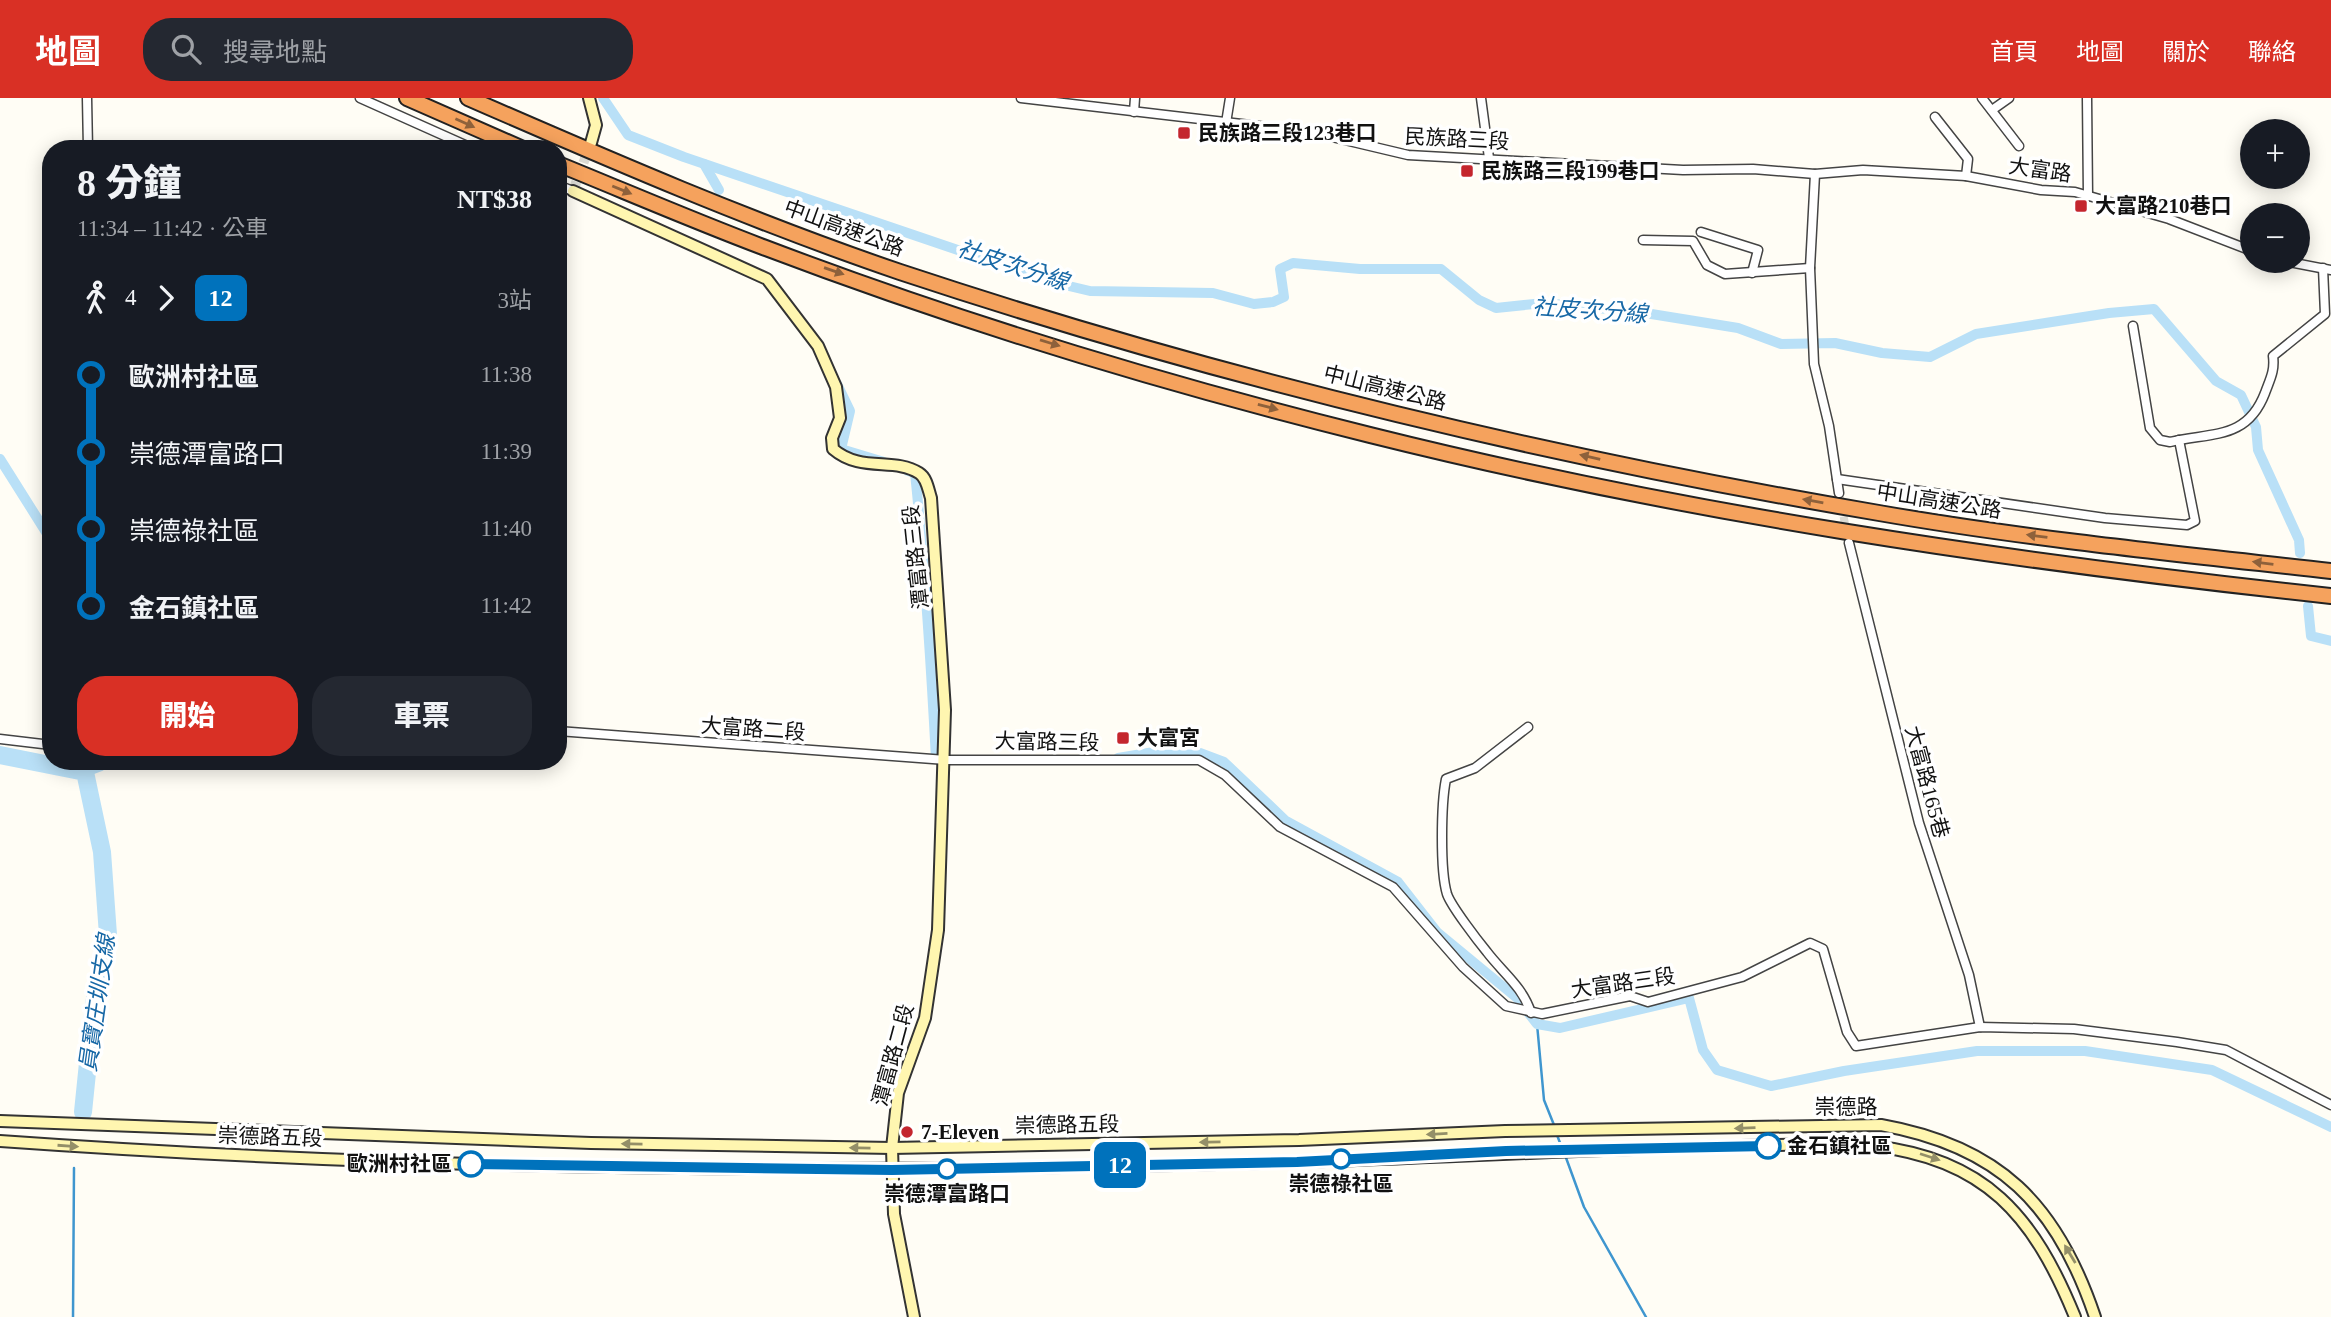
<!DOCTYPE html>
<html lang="zh-TW">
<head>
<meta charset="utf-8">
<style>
	:root { --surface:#171b24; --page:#242831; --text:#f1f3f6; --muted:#9ea1a6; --accent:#d93025 }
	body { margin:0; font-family:"Times New Roman","Noto Sans TC",serif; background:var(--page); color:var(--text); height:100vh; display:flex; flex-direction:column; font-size:26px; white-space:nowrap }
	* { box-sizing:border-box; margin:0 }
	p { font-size:23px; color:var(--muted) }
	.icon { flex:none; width:38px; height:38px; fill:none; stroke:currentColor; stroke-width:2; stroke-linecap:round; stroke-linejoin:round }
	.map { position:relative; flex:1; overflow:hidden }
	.drawer { position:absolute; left:42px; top:42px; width:525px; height:630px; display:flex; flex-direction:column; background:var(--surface); border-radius:28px; box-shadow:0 4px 18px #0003 }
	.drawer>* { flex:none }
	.badge { padding:0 14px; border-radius:10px; font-size:24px; line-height:46px }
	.buttons { position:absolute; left:2240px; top:21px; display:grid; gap:14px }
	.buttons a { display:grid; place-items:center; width:70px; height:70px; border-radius:50%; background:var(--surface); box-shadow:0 4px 18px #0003; font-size:35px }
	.map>.badge { position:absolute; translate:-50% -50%; box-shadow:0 0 0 4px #fff }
	.legs { display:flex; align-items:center; gap:10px; height:77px; padding:0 35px; font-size:23px }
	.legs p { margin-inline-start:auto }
	.headline { display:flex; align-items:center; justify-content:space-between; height:119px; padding:0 35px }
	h1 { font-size:38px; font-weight:800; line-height:52px }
	.primary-button { display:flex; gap:14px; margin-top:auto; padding:14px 35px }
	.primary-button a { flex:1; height:80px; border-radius:28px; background:var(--accent); color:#fff; font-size:28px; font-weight:800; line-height:80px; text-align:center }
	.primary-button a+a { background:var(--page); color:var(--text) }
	ul { padding:0 35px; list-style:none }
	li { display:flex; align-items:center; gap:24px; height:77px; font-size:26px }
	li i { display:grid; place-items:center; width:10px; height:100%; margin:0 9px; background:currentColor }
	li i::after { content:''; width:18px; height:18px; margin:-9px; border:5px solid; border-radius:50%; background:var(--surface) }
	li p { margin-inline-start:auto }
	li:first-child i { background:linear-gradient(#0000 50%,currentColor 0) }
	li:last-child i { background:linear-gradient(currentColor 50%,#0000 0) }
	header { display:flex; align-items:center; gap:42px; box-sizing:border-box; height:98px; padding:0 35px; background:var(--accent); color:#fff }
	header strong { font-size:33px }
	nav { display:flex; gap:38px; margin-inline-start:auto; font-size:24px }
	.search { width:490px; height:63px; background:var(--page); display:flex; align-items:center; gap:18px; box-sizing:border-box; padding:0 24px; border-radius:28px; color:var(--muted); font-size:26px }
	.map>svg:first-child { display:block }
</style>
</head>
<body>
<header>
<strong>地圖</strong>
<div class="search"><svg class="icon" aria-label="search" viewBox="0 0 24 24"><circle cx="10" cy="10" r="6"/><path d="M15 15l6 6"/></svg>搜尋地點</div>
<nav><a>首頁</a><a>地圖</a><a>關於</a><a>聯絡</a></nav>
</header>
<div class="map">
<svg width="2331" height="1219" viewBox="0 0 2331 1219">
	<rect width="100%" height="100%" fill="#fffdf5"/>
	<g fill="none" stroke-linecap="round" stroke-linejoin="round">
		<g stroke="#3f96cf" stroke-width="2.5">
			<path d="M1537,926L1544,1002L1554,1027"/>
			<path d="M1557,1037L1562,1050"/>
			<path d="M1565,1057L1584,1109L1646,1219"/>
			<path d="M73,1219L74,1070"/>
		</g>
		<g stroke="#b9e0f7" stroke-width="10">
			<path d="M603,0L628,37L684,59L1052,184L1090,193L1213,195L1254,206L1273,204L1284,199L1280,171L1293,165L1360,171H1441L1479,202L1496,210L1544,205L1639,214L1738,230L1781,246L1835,245L1882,255L1930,259L1976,236L2109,215L2154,211L2216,283L2241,297L2256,329L2258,352L2299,442L2300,455"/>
			<path d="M704,66L719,92"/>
			<path d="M837,286L850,313L841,351L884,364"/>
			<path d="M0,361L51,442"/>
			<path d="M908,373L915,375C925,471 931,566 936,661H942"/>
			<path d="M2308,508L2311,538L2331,543"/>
			<path d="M1118,660L1166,652L1200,655L1224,664L1286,723L1398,784L1437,834L1517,900L1537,926L1560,930L1689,900L1703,952L1717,972L1771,988L1844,973L1977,953H2085L2212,972L2331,1029"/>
			<path d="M85,674L101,668L103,663"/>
		</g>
		<path stroke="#b9e0f7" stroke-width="18" d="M0,657L85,674L102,754L108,837L94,906L83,1014"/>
		<path stroke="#dbdad3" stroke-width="8" stroke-dasharray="8 4" stroke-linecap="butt" d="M1839,395L1847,436"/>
		<path stroke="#dbdad3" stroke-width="10" stroke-dasharray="10 5" stroke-linecap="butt" d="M573,93L590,47"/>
		<g stroke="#444" stroke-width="11">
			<g id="street">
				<path d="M87,0L88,51"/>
				<path d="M360,0L474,51"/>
				<path d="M1021,0L1311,34L1408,57L1683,72L1753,71L1815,76L1863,72L1966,78L2041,92L2075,94L2169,121L2252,153"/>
				<path d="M1481,0L1489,60"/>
				<path d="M1982,0L2019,48"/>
				<path d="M2087,0L2088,98"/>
				<path d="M1992,12L2009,0"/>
				<path d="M1134,14L1135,0"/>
				<path d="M1935,19L1968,61L1966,78"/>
				<path d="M1226,25L1230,0"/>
				<path d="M1815,76L1810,170L1814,266L1829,328L1839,395"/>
				<path d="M558,87L573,93"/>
				<path d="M1701,134L1758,152L1752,175"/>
				<path d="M1643,142L1693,143L1707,167L1725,176L1810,170"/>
				<path d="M2284,163L2331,172"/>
				<path d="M2133,228L2150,330L2160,342L2170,344C2212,334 2247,342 2265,295C2270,281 2275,273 2273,258L2325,216L2323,170"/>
				<path d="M1837,381L2105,420L2187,427L2195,423L2179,342"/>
				<path d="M1849,445L1919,725L1969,877L1980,929"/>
				<path d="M1528,629L1475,670L1446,681C1441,706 1440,773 1447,796C1451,808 1478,843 1487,854C1503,875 1523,889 1531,915"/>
				<path d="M558,633L946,662H1199L1225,677L1280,729L1393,789L1463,869L1506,908L1542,916L1630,898L1648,904L1742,879L1810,845L1823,851L1847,934L1856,948L1980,929L2074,931L2177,944L2226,952L2331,1007"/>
				<path d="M0,641L51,647"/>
			</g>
		</g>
		<g stroke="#333" stroke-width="14">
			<g id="secondary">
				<path d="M589,0L596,27L591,45"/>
				<path d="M573,93L767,181L818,248L836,289L840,320L832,340L833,351C861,375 894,359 919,375C927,380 928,391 931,400L945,612L938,832L925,920L898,995L892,1050L894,1116L914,1219"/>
				<path d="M0,1023L591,1045L892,1050L1299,1042L1505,1033L1881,1027C1999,1048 2057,1106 2095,1219"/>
				<path d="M0,1043C432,1074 865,1076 1298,1064C1433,1060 1568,1052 1702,1049C1759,1048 1816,1044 1872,1048C1985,1060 2034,1118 2075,1219"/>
			</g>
		</g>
		<g stroke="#222" stroke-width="18">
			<g id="highway">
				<path d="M407,0L523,51"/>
				<path d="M468,0C610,62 753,124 900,174C1219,280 1548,359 1879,415C2028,441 2180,456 2331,473"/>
				<path d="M558,66C627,94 694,123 763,149C960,224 1165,286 1370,337C1686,416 2007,463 2331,498"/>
			</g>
		</g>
		<use href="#street" stroke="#fff" stroke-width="8"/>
		<use href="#secondary" stroke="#fff6b0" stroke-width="10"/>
		<use href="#highway" stroke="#f5a25d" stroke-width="14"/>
	</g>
	<defs><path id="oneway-solid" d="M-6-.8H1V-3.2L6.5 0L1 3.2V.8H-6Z" transform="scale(1.75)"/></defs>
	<g fill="#8e613b">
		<use href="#oneway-solid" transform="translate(465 25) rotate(24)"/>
		<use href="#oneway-solid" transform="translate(622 92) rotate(22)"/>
		<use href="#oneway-solid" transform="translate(834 173) rotate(19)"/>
		<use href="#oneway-solid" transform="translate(1050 245) rotate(17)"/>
		<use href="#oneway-solid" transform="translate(1268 309) rotate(15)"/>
		<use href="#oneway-solid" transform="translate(1590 359) rotate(-167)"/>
		<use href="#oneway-solid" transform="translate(1813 403) rotate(-170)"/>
		<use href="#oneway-solid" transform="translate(2037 438) rotate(-173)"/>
		<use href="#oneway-solid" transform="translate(2263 465) rotate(-173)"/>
	</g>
	<g fill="#948f68">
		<use href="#oneway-solid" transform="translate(1745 1030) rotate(178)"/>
		<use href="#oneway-solid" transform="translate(1437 1036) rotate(177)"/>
		<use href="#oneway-solid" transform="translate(1210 1044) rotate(179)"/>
		<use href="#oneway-solid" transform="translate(632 1046) rotate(-179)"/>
		<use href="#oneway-solid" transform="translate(68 1048) rotate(4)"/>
		<use href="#oneway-solid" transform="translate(860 1050) rotate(-179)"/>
		<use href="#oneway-solid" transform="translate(1930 1059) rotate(18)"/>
		<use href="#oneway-solid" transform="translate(2070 1156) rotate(-121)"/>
	</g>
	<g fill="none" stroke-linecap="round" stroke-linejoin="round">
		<g stroke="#fff" stroke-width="16">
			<path id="line-1" d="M471,1066L892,1072L1297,1064L1506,1053L1768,1048"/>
		</g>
		<use href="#line-1" stroke="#0072bc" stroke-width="10"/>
	</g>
	<g fill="#c4262e" stroke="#fff" stroke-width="2.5">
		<rect x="1177" y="28" width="14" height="14" rx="3.5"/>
		<rect x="1460" y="66" width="14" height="14" rx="3.5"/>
		<rect x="2074" y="101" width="14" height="14" rx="3.5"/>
		<rect x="1116" y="633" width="14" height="14" rx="3.5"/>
		<circle cx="907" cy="1034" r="7"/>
	</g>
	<g fill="#fff" stroke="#0072bc" stroke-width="3.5">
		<circle cx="1768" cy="1048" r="12"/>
		<circle cx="1341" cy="1061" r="9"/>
		<circle cx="471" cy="1066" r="12"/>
		<circle cx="947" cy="1071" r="9"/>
	</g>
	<g text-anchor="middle" stroke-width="7" stroke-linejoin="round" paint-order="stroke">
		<g font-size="21" font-weight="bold" fill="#111" stroke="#fff" text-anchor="start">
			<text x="1198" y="42">民族路三段123巷口</text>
			<text x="1481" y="80">民族路三段199巷口</text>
			<text x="2095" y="115">大富路210巷口</text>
			<text x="1137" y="647">大富宮</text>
			<text x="921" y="1041">7-Eleven</text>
		</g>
		<g font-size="21" fill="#111" stroke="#fff">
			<text transform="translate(1457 41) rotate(3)" y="7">民族路三段</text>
			<text transform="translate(2040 72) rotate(8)" y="7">大富路</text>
			<text transform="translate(844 130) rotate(20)" y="7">中山高速公路</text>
			<text transform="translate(1385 290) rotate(14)" y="7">中山高速公路</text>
			<text transform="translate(1939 403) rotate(9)" y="7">中山高速公路</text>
			<text transform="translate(916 459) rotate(-96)" y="7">潭富路三段</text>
			<text transform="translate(753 631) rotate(4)" y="7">大富路二段</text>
			<text transform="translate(1047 644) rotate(1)" y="7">大富路三段</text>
			<text transform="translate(1927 684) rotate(75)" y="7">大富路165巷</text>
			<text transform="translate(1623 885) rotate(-8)" y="7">大富路三段</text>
			<text transform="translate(893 957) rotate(-75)" y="7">潭富路二段</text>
			<text x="1846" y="1016">崇德路</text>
			<text transform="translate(1067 1027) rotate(-1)" y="7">崇德路五段</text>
			<text transform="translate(270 1039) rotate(2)" y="7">崇德路五段</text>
		</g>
		<g font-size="21" font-weight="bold" fill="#111" stroke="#fff">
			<text x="1787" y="1055" text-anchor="start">金石鎮社區</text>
			<text x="452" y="1073" text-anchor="end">歐洲村社區</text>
			<text x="1341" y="1093">崇德祿社區</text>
			<text x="947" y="1103">崇德潭富路口</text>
		</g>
		<g font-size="23" font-style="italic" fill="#1768a6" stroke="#fff">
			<text transform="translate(1013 167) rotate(18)" y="8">社皮次分線</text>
			<text transform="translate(1590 212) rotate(4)" y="8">社皮次分線</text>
			<text transform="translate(97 905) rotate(-82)" y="8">員寶庄圳支線</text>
		</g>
	</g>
</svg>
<div class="buttons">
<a>+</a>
<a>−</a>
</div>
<b class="badge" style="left:1120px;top:1067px;background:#0072bc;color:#fff">12</b>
<section class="drawer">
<div class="headline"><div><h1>8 分鐘</h1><p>11:34 – 11:42 · 公車</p></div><b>NT$38</b></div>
<div class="legs"><svg class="icon" aria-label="walk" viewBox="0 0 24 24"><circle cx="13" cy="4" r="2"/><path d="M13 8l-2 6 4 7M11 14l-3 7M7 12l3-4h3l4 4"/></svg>4<svg class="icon" aria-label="forward" viewBox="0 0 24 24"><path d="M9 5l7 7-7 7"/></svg><b class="badge" style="background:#0072bc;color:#fff">12</b><p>3站</p></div>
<ul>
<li><i style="color:#0072bc"></i><b>歐洲村社區</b><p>11:38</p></li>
<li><i style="color:#0072bc"></i><span>崇德潭富路口</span><p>11:39</p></li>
<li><i style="color:#0072bc"></i><span>崇德祿社區</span><p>11:40</p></li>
<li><i style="color:#0072bc"></i><b>金石鎮社區</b><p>11:42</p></li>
</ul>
<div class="primary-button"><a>開始</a><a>車票</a></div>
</section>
</div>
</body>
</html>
